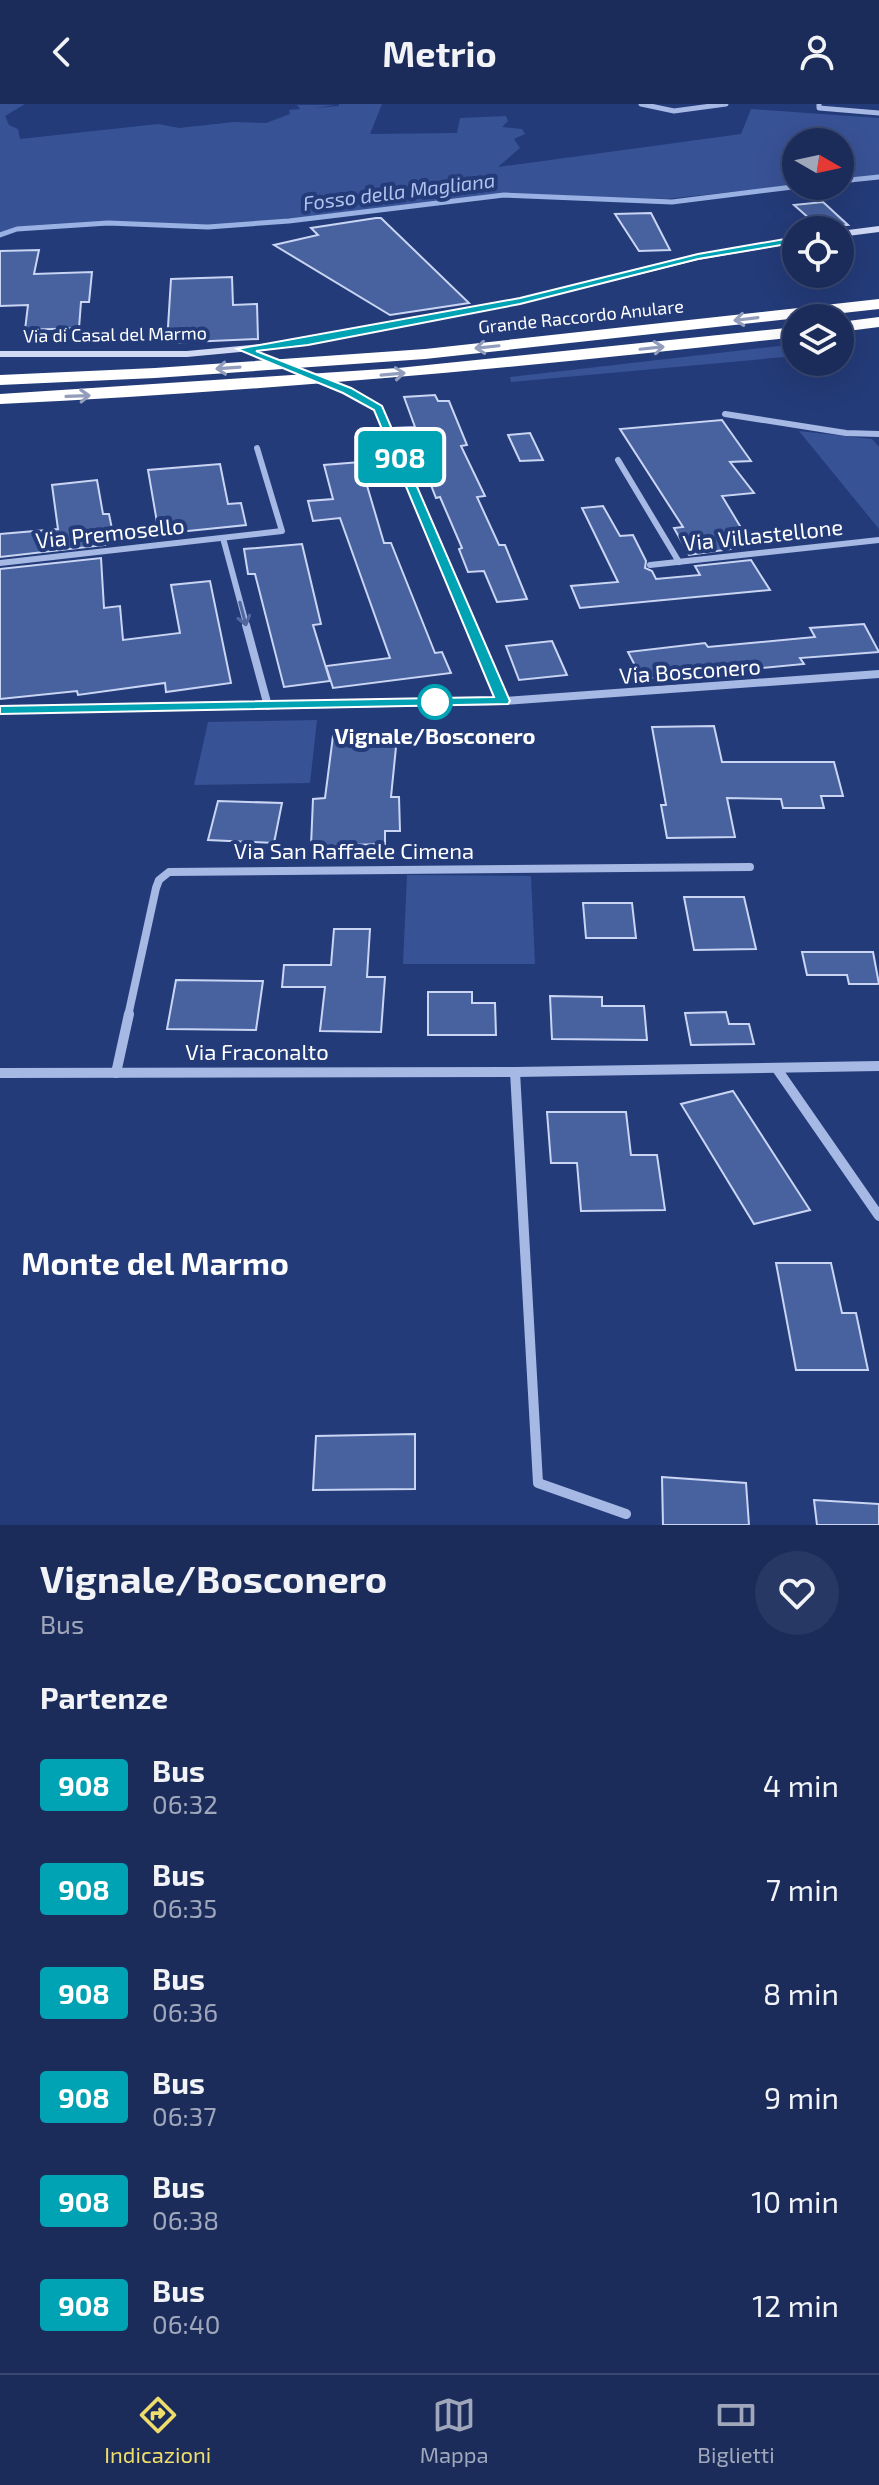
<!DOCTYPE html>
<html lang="it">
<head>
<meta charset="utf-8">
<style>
	:root { --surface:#1b2c5b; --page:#283864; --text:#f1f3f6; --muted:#a0a7bb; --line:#394871; --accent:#eedd6a }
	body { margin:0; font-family:"Exo 2",sans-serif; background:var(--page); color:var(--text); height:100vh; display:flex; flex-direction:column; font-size:30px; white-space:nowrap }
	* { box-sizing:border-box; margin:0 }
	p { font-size:26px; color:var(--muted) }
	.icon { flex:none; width:44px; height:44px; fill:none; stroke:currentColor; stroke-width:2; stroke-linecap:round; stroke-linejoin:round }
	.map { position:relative; height:1421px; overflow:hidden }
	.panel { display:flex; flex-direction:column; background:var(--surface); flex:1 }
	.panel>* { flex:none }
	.badge { padding:0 16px; border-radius:6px; font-size:28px; line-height:52px }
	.needle { width:52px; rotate:99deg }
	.fabs { position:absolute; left:782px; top:24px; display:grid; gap:16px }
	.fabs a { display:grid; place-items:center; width:72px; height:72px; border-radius:50%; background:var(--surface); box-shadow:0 8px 32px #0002,0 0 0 2px var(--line); font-size:40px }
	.map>.badge { position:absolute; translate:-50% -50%; box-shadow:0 0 0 4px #fff }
	h2 { padding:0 40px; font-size:30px; line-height:72px }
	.round { display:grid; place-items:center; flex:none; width:84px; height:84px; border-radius:42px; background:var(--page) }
	.headline { display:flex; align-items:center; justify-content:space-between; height:136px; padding:0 40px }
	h1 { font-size:38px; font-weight:700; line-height:60px }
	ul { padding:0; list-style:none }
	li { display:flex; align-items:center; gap:24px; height:104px; padding:0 40px }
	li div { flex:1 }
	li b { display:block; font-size:30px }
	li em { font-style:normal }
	li .badge { min-width:88px; font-weight:700; text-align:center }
	header { display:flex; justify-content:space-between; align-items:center; height:104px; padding:0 40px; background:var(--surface); font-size:36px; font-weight:700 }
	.menu { display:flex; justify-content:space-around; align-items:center; height:112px; border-top:2px solid var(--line); background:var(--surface); font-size:22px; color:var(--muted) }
	.menu a { display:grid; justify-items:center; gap:4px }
	.menu .current { color:var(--accent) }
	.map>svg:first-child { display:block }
</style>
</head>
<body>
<header><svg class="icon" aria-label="back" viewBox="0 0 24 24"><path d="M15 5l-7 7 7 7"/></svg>Metrio<svg class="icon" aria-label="person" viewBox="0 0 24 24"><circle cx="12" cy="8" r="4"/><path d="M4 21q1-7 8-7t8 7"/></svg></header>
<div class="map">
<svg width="879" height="1421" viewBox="0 0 879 1421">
	<rect width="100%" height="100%" fill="#243b79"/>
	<g fill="#385296">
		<path d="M0,0H25L5,12L9,21L18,25L20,35L158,20L179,24L234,18L266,19L290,10L289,6L300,5L297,1H335L314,4L339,2V0H382L370,30L457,29L460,14L506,12L508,17L502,23L522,25L525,30L514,35L520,44L498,63L741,30L751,5L879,14V72L840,75V38H796V81L666,95L505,90L289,116L209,121L112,118L18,124L0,128Z"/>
		<path d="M796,240V252L511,278L510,273Z"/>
		<path d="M799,327L872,335L879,343V425Z"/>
		<path d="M317,616L310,679L194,681L208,618Z"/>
		<path d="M407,771L531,772L535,860H403Z"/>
	</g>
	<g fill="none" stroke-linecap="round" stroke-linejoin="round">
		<g stroke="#9ab1e4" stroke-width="5">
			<path d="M840,77L879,73"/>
			<path d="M0,131L17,125L108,119L208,123L289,117L504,91L672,98L801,82"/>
		</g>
	</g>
	<g fill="#4862a0" stroke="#c9d5f3" stroke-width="2">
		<path d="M823,98L848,121L819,123L794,101Z"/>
		<path d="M651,109L670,146L639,147L615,110Z"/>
		<path d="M376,114H381L469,199L390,211L274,141L318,131L311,124Z"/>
		<path d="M39,146L34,170L92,168L89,198H81L79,224L25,226L28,201L0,202V147Z"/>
		<path d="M232,173L233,201L257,200L258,235L167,239L171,175Z"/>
		<path d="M435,291L438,297H449L467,341L461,342L485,392L477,393L499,441H505L527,495L497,498L484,467L468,468L459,445L462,444L440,393L436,394L417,345L403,346L394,324L415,323L404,293Z"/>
		<path d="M722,316L751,357L730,358L754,389L722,392L752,442L689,451L674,424L683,423L620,325Z"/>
		<path d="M530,329L543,356L520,357L508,331Z"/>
		<path d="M360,358L384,439H391L435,549L442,548L451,569L333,584L326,562L390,554L340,414L313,417L308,397L333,395L324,361Z"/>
		<path d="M220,360L228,400L241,399L246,421L159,430L148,366Z"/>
		<path d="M97,376L103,410H109L113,430L103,432L105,441L0,453V430L58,425L52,381Z"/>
		<path d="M603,402L620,432L633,431L646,457L645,464L652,467L656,475L700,471L695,462L751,456L770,486L580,504L571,482L618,478L582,404Z"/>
		<path d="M302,440L321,520L313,521L330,577L284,583L255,470H248L244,445Z"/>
		<path d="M101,454L104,504L120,502L123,536L180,529L171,481L210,477L231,579L166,588L165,579L78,591L77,587L0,595V465Z"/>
		<path d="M864,520L879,548L800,554L804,560L642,575L628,548L705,539L708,543L815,533L810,524Z"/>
		<path d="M552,537L567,571L519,576L506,542Z"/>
		<path d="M714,622L722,658H834L843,692H821L824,704H783L781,695L727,694L735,733L667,734L661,701H666L652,623Z"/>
		<path d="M333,632L397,633L391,693H399L400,727H385V740L311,742L313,695L325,694Z"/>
		<path d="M218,697L282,699L274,739L208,736Z"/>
		<path d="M684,793H744L756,845L694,846Z"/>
		<path d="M583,799H632L636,834H586Z"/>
		<path d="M334,825H370L367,873H385L381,928L320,927L325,883H282L284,861H331Z"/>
		<path d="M802,848H873L879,880H849L847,871H807Z"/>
		<path d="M176,876L263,877L256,926L167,925Z"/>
		<path d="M428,888H472V899H495L496,931H428Z"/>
		<path d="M550,892L602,893V902H644L647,936L552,935Z"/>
		<path d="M726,908L729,920H749L754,940L691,941L685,909Z"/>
		<path d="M733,987L810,1106L754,1120L681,1000Z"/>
		<path d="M547,1008H626L631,1051H657L665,1106L581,1107L577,1059H551Z"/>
		<path d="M776,1159H831L842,1209H856L868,1266H796Z"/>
		<path d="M415,1330V1385L313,1386L316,1332Z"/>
		<path d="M662,1373L746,1379L749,1421H663Z"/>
		<path d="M814,1396L879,1400V1421H817Z"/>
	</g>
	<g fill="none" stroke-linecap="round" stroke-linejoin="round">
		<path stroke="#45588d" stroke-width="6" stroke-dasharray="6 3" stroke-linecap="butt" d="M242,245L347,287"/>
		<g stroke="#a6b8e4" stroke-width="5">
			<path d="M641,0L674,7L726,0"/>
			<path d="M819,0V4L879,9"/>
		</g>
		<g stroke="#a6b8e4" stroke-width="6">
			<path d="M347,287L371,298L381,309L472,523"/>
			<path d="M725,310L846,329L879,330"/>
			<path d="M618,356L679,458"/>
			<path d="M223,434L247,523"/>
			<path d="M0,459L282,427L257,344"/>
			<path d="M650,461L879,436"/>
		</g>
		<g stroke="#a6b8e4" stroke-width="8">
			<path d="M246,521L268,602"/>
			<path d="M503,597L879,570"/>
			<path d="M0,606L503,597L471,521"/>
			<path d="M128,912L156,784L159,776L169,768L750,763"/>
		</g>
		<g stroke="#a6b8e4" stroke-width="10">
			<path d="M777,965L879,1112"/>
			<path d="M515,968L538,1379L626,1410"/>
			<path d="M0,969L515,968L879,962"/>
			<path d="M116,969L129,910"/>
		</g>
		<g fill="#cfd9f4" fill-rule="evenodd">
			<path d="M879,122V128L840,133V127Z"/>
			<path d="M796,133V139L698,156L520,200L283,244L187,253H0V247H187L283,238L520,194L698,150Z"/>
		</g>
		<g fill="#fff" fill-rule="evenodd">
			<path d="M879,195V205L425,255L155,274L0,281V271L155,264L425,245Z"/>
			<path d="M879,213V223L840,228V218Z"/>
			<path d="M796,223V233C531,263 266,287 0,300V290L398,264Z"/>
		</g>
	</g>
	<defs><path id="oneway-shaft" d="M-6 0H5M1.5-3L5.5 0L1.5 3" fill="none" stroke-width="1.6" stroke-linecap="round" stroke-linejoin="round" transform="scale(2)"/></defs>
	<g stroke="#929dbc">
		<use href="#oneway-shaft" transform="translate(746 215) rotate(173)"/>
		<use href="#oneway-shaft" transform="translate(487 243) rotate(174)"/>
		<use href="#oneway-shaft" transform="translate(652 244) rotate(-6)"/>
		<use href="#oneway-shaft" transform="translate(228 264) rotate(176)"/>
		<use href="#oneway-shaft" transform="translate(393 270) rotate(-5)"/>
		<use href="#oneway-shaft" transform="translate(78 292) rotate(-2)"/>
	</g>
	<use stroke="#52679e" href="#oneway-shaft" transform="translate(243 510) rotate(75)"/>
	<path fill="#00a3b4" stroke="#fff" stroke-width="2" d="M796,133L799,138L698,155L520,200L308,241L256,247L351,284L382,302L510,597L508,600L0,610V602L494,593L374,306L343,289L237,245L520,194L698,150Z"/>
	<circle fill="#fff" stroke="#00a3b4" stroke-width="4" cx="435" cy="598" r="16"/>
	<g text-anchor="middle" stroke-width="8" stroke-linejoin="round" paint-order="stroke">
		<g font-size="18" fill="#fff" stroke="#243b79">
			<text transform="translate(581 213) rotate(-6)" y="6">Grande Raccordo Anulare</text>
			<text transform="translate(115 231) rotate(-1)" y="6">Via di Casal del Marmo</text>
		</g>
		<g font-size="20" font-style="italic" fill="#b1c2ec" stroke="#243b79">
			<text transform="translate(399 88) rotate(-7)" y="7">Fosso della Magliana</text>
		</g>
		<g font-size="22" fill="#fff" stroke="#243b79">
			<text transform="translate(110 429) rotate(-6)" y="8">Via Premosello</text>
			<text transform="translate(763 431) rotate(-6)" y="8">Via Villastellone</text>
			<text transform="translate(690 567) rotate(-4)" y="8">Via Bosconero</text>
			<text x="354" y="755">Via San Raffaele Cimena</text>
			<text x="257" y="956">Via Fraconalto</text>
		</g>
		<g font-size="22" font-weight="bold" fill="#fff" stroke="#243b79">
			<text x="435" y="640">Vignale/Bosconero</text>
		</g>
		<g font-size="32" font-weight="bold" fill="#fff" stroke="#243b79">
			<text x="155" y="1171">Monte del Marmo</text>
		</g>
	</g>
</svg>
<div class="fabs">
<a><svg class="needle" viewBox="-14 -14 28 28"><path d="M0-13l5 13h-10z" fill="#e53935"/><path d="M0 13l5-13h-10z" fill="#a0a7bb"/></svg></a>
<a><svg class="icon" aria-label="locate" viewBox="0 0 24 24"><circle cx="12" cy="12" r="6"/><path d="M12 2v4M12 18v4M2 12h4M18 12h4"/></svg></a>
<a><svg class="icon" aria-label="layers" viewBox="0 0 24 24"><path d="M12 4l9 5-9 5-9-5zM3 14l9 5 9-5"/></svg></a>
</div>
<b class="badge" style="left:400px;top:353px;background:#00a3b4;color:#fff">908</b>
</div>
<section class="panel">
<div class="headline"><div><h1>Vignale/Bosconero</h1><p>Bus</p></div><a class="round"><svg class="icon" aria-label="heart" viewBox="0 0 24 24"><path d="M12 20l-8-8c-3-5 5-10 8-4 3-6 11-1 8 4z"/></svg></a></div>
<h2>Partenze</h2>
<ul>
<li><span class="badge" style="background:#00a3b4;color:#fff">908</span><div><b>Bus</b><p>06:32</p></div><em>4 min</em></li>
<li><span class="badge" style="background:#00a3b4;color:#fff">908</span><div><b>Bus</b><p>06:35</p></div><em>7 min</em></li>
<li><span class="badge" style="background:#00a3b4;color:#fff">908</span><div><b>Bus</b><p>06:36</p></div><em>8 min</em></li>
<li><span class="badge" style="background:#00a3b4;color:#fff">908</span><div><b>Bus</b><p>06:37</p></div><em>9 min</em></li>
<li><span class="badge" style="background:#00a3b4;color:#fff">908</span><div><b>Bus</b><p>06:38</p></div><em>10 min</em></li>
<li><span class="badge" style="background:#00a3b4;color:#fff">908</span><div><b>Bus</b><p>06:40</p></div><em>12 min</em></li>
</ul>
</section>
<nav class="menu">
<a class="current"><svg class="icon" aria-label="directions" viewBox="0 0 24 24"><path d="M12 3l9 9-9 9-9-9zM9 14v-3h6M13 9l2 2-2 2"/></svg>Indicazioni</a>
<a><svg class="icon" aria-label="map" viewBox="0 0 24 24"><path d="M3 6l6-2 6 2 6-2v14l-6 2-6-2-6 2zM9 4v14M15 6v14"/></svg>Mappa</a>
<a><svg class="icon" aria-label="tickets" viewBox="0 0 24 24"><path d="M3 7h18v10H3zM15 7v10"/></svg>Biglietti</a>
</nav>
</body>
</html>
